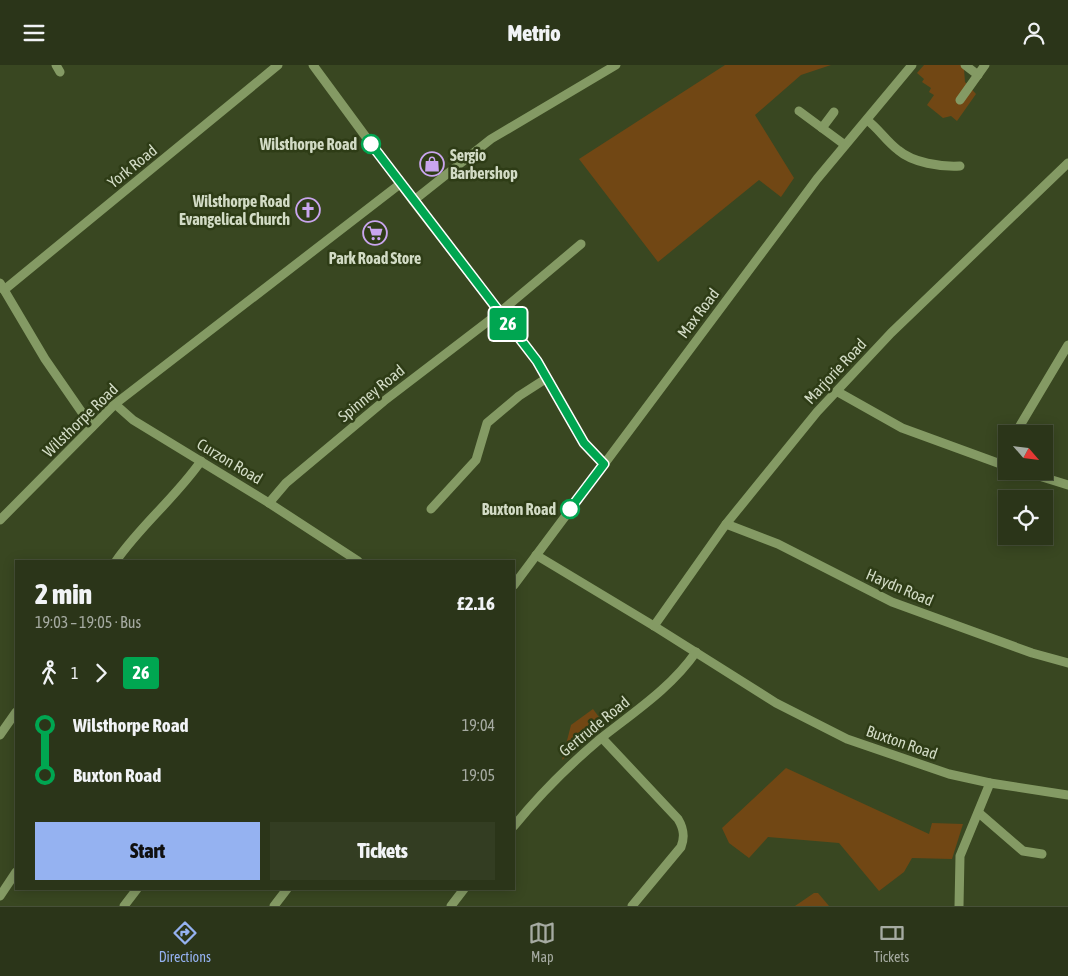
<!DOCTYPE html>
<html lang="en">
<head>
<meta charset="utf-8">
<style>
	:root { --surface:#2b3519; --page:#333d22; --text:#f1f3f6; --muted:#a6aba2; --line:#475038; --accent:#95b2f1 }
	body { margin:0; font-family:"Asap Condensed",sans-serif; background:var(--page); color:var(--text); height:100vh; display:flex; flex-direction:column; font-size:19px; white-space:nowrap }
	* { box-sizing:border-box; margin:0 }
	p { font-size:16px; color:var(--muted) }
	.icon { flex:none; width:28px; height:28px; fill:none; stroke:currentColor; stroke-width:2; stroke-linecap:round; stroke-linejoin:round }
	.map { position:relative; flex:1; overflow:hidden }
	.drawer { position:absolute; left:15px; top:495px; width:500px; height:330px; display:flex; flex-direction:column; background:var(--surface); border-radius:0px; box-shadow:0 2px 12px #0003,0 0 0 1px var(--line) }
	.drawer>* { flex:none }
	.badge { padding:0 10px; border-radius:4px; font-size:18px; line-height:32px }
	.needle { width:32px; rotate:118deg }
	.fabs { position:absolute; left:998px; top:360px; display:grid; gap:10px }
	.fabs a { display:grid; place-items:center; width:55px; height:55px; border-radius:0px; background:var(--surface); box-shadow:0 2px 12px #0003,0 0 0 1px var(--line); font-size:25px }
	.map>.badge { position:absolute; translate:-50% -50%; box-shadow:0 0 0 2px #fff }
	.legs { display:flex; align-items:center; gap:8px; height:55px; padding:0 20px; font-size:16px }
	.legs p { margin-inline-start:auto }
	.head { display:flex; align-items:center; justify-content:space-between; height:85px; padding:0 20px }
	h1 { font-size:28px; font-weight:800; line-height:38px }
	.primary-button { display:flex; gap:10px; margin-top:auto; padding:10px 20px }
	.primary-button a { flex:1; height:58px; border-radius:0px; background:var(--accent); color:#111; font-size:20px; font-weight:800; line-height:58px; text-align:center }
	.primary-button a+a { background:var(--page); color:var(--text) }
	ul { padding:0 20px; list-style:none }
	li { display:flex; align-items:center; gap:18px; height:50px; font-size:19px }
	li i { display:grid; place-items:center; width:8px; height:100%; margin:0 6px; background:currentColor }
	li i::after { content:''; width:12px; height:12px; margin:-6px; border:4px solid; border-radius:50%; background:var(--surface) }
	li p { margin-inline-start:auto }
	li:first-child i { background:linear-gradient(#0000 50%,currentColor 0) }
	li:last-child i { background:linear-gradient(currentColor 50%,#0000 0) }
	header { display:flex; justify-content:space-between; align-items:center; height:65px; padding:0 20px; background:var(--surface); font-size:22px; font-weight:800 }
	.menu { display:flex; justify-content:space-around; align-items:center; height:70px; border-top:1px solid var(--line); background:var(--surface); font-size:14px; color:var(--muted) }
	.menu a { display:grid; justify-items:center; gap:2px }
	.menu .on { color:var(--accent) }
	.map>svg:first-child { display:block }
</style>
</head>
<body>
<header><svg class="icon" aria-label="menu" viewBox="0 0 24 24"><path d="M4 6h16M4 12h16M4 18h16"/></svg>Metrio<svg class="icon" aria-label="person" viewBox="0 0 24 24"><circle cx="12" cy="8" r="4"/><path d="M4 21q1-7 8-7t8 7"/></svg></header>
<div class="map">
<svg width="1068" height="841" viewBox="0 0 1068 841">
	<rect width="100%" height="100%" fill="#394721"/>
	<g fill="#714714">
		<path d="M725,0H831L801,10L755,50L794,113L781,132L759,115L658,197L579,94Z"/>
		<path d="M924,0H960L964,4L965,17L976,29L957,56L951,51L943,53L927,40L934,30L929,27L931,23L922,17L924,14L917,8Z"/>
		<path d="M593,644L604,659L562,695L571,660Z"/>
		<path d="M786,703L929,769L932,758L963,759L952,794L912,793L904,807L879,826L839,778L768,772L749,793L729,778L722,763Z"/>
		<path d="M814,828H818L829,841H795Z"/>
	</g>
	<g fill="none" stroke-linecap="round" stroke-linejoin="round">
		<g stroke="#849a64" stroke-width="9">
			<path d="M56,0L60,7"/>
			<path d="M313,0L413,136L537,296L584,378L604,399"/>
			<path d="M965,0L978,10"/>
			<path d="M960,35L985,0"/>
			<path d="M799,46L845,80"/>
			<path d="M867,55C879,64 886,76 898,85C913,98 941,102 960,101"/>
			<path d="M822,63L834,47"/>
			<path d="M413,136L491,74L616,0"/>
			<path d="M0,218L45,294L92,362"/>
			<path d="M4,225L278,0"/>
			<path d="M838,327L902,363L1006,401"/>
			<path d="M115,339L133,355L269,438L358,496"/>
			<path d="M1015,369L1068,280"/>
			<path d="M1023,406L1068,420"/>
			<path d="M269,438L286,418L384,336L499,248L581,179"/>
			<path d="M431,444L476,395L487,358L519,331L547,313"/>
			<path d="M0,455L115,339L400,119"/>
			<path d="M726,459L778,479L892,537L1032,588L1068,598"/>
			<path d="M536,490L654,561L776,638L847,674L949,709L990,718L1068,730"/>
			<path d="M116,496C141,460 176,432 201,396"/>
			<path d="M514,520L817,114L912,0"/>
			<path d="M654,561L726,459L817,347L891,268L1068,98"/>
			<path d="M0,670L16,647"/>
			<path d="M602,673L678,754C684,764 685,772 681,782L632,841"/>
			<path d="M979,748L1023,786L1042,789"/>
			<path d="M514,761C540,729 568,701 600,674C634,647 671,623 696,587"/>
			<path d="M0,831L16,807"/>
			<path d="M124,841L137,824"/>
			<path d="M274,841L287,824"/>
			<path d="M451,841L464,824"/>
			<path d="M959,841L960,791L990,718"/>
		</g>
	</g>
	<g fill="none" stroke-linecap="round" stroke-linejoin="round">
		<g stroke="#fff" stroke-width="11">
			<path id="line-1" d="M371,79L537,296L584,378L604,399L570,444"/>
		</g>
		<use href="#line-1" stroke="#00a651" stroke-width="8"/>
	</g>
	<defs>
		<g id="shop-ring" transform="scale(1.25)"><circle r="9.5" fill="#2e3c16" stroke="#c9a5ee" stroke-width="1.5"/><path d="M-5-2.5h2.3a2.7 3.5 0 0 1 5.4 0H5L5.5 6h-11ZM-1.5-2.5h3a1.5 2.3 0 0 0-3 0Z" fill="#c9a5ee"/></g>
		<g id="church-ring" transform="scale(1.25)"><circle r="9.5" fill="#2e3c16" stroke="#c9a5ee" stroke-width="1.5"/><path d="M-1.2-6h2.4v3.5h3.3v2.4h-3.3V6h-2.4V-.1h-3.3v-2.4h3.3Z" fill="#c9a5ee"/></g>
		<g id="supermarket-ring" transform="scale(1.25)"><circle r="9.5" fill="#2e3c16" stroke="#c9a5ee" stroke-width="1.5"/><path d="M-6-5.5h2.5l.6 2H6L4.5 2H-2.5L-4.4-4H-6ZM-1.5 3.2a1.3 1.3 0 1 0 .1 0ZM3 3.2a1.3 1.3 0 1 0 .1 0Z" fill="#c9a5ee"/></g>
	</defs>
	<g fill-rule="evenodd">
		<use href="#shop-ring" x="432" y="99"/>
		<use href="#church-ring" x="308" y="145"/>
		<use href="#supermarket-ring" x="375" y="168"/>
	</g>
	<g fill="#fff" stroke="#00a651" stroke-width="2.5">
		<circle cx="371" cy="79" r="9"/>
		<circle cx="570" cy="444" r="9"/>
	</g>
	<g text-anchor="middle" stroke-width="5" stroke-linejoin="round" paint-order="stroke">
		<g font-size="16" font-weight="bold" fill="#d2dbc5" stroke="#2e3c16" text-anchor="end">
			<text x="357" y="85">Wilsthorpe Road</text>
			<text x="556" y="450">Buxton Road</text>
		</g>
		<g font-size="16" font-weight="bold" fill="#d2dbc5" stroke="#2e3c16" text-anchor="start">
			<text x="450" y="96">Sergio<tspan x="450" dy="18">Barbershop</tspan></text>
			<text x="290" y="142" text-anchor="end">Wilsthorpe Road<tspan x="290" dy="18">Evangelical Church</tspan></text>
			<text x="375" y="199" text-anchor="middle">Park Road Store</text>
		</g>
		<g font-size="16" fill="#d2dbc5" stroke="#2e3c16">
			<text transform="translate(132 101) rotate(-39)" y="6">York Road</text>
			<text transform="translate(698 248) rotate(-53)" y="6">Max Road</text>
			<text transform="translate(835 306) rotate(-47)" y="6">Marjorie Road</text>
			<text transform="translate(371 328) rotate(-39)" y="6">Spinney Road</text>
			<text transform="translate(80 355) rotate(-44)" y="6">Wilsthorpe Road</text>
			<text transform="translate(230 396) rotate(31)" y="6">Curzon Road</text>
			<text transform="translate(900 522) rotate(23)" y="6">Haydn Road</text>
			<text transform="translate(594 661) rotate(-39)" y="6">Gertrude Road</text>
			<text transform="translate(902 677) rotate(19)" y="6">Buxton Road</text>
		</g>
	</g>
</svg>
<div class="fabs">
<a><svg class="needle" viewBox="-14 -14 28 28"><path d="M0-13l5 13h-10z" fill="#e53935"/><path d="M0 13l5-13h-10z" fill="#a6aba2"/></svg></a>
<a><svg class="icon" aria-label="locate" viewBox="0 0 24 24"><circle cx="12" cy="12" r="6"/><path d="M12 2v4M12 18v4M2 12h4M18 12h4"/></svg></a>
</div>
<b class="badge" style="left:508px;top:259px;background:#00a651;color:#fff">26</b>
<section class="drawer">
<div class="head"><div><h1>2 min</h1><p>19:03 – 19:05 · Bus</p></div><b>£2.16</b></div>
<div class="legs"><svg class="icon" aria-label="walk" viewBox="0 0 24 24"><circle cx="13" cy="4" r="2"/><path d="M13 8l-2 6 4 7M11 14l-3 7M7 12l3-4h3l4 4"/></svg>1<svg class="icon" aria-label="forward" viewBox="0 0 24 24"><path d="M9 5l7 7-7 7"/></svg><b class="badge" style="background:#00a651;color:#fff">26</b></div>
<ul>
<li><i style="color:#00a651"></i><b>Wilsthorpe Road</b><p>19:04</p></li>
<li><i style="color:#00a651"></i><b>Buxton Road</b><p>19:05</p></li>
</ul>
<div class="primary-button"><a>Start</a><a>Tickets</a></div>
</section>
</div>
<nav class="menu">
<a class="on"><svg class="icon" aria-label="directions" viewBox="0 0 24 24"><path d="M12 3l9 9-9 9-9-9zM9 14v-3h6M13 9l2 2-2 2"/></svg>Directions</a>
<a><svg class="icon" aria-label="map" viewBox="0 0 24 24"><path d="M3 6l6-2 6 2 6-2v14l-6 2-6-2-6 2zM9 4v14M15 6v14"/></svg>Map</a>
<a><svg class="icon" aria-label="tickets" viewBox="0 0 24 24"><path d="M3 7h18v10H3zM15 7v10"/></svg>Tickets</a>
</nav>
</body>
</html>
